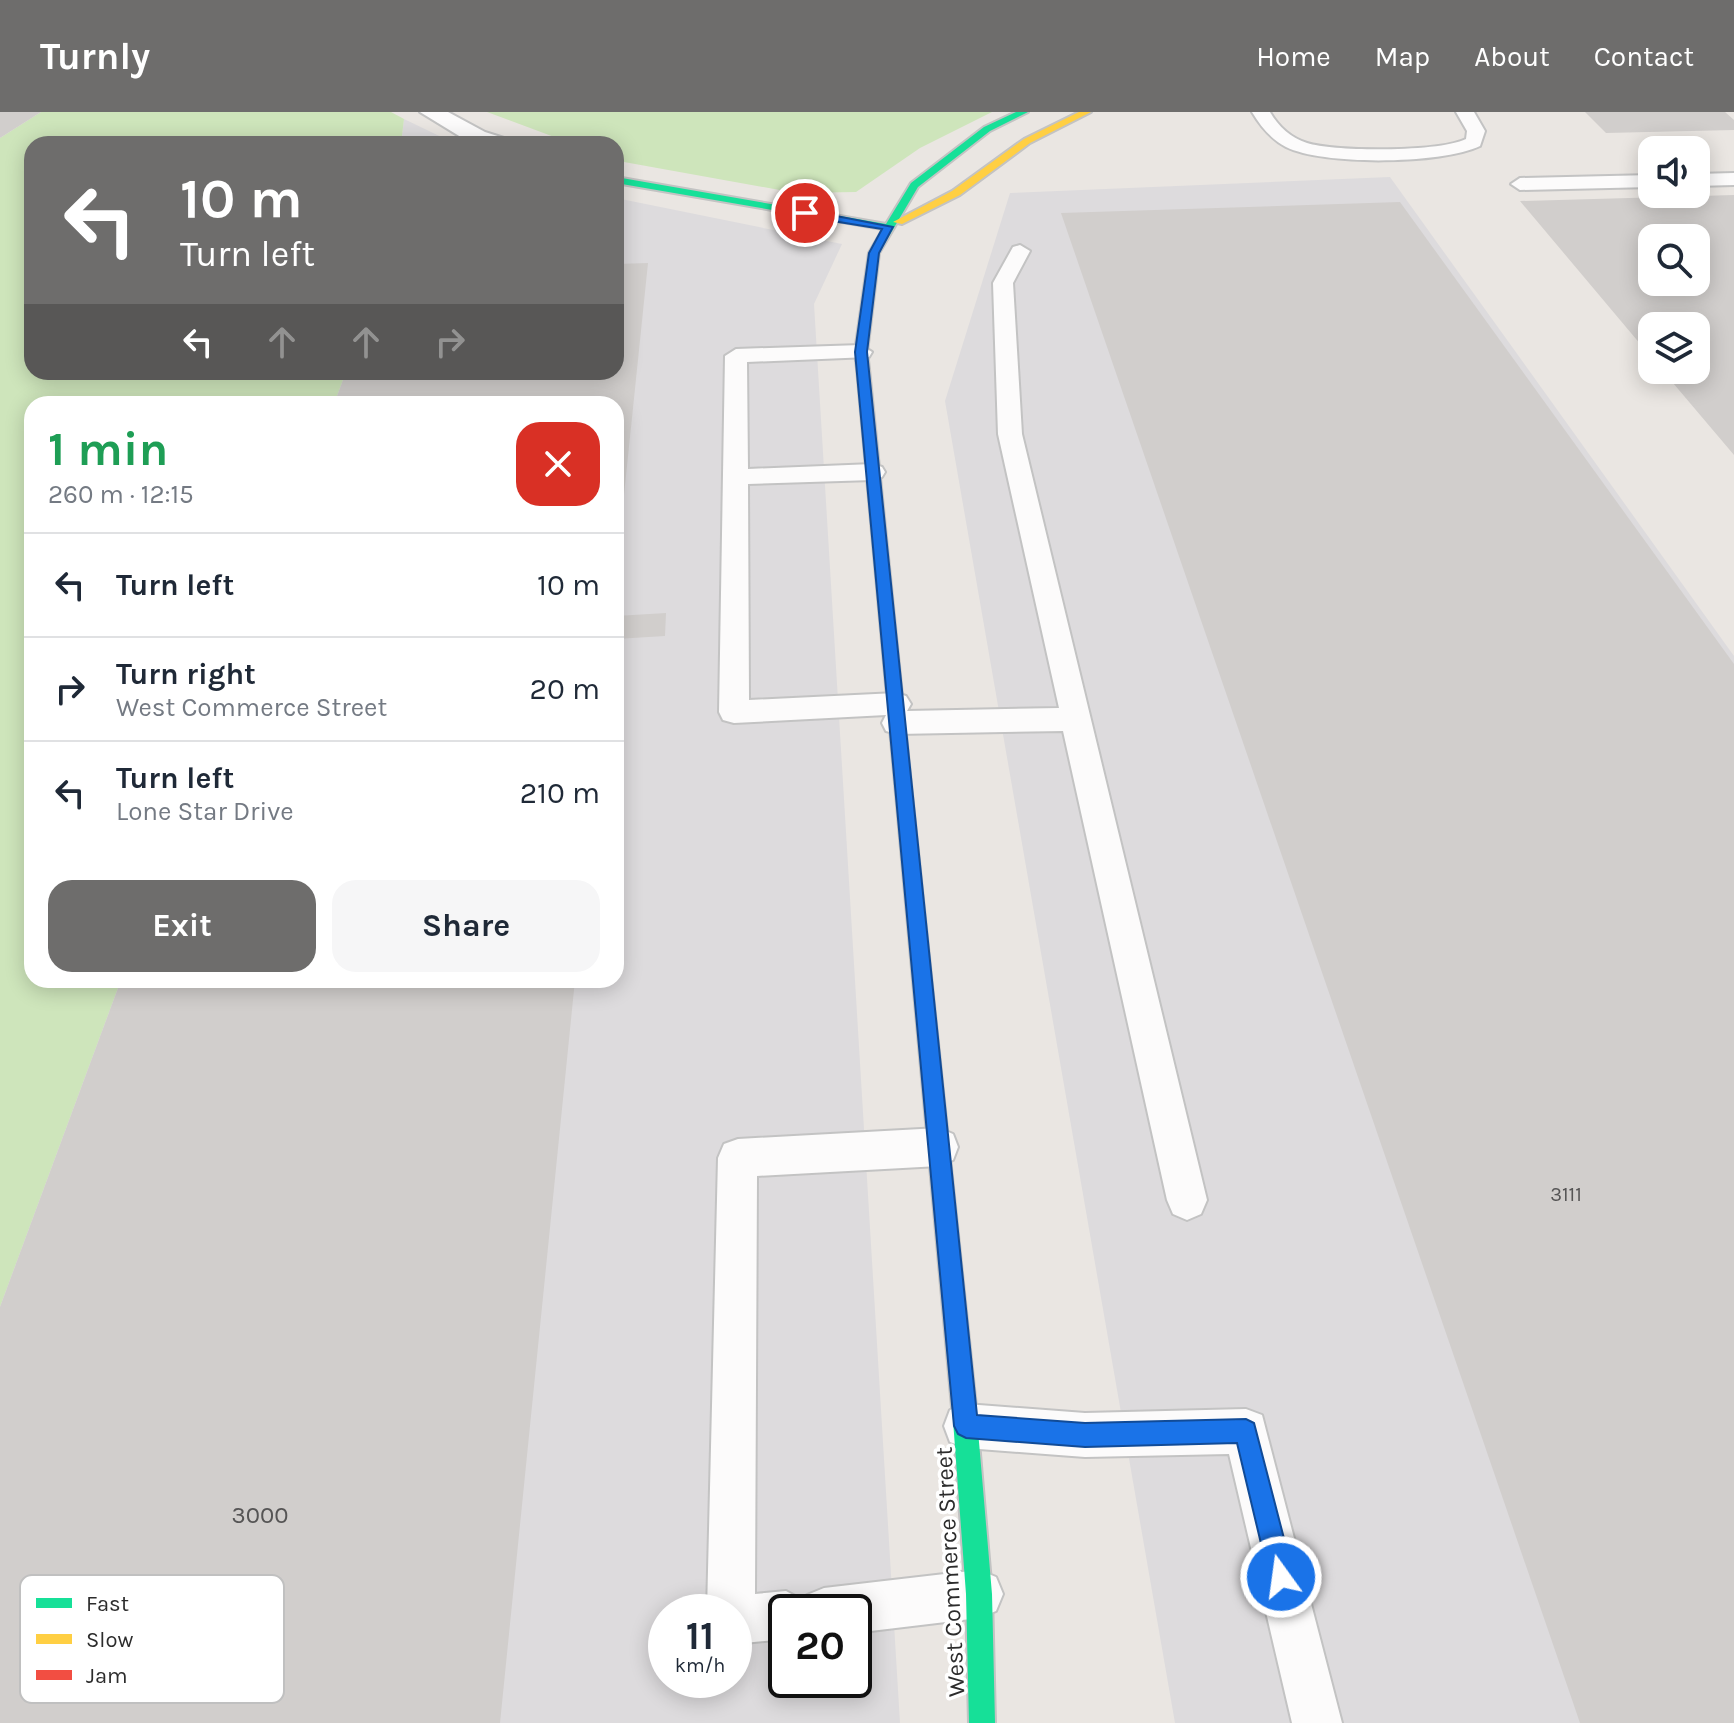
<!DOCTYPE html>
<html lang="en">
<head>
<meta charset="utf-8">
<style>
  :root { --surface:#fff; --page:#f6f6f7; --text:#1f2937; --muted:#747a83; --line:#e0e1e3; --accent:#6e6d6c }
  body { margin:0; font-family:Karla,sans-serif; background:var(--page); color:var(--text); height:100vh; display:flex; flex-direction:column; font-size:30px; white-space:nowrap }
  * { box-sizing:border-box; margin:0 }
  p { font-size:26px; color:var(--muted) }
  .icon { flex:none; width:44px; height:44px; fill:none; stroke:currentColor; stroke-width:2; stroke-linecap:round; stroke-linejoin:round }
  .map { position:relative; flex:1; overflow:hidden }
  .side { position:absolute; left:24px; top:284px; width:600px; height:592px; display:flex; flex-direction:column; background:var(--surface); border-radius:24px; box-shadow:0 4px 20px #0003 }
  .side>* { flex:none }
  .top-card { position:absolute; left:24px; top:24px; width:600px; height:244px; border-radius:24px; box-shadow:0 4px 20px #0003; background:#6e6d6c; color:#fff; overflow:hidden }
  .fabs { position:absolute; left:1638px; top:24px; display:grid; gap:16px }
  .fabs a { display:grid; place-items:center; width:72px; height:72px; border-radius:16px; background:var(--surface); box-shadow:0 4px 20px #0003; font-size:40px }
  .speed { position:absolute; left:648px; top:1482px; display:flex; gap:16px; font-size:40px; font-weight:700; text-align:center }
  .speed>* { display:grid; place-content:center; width:104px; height:104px; border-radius:50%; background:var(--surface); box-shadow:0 4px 20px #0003; line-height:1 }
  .speed small { font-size:20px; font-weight:400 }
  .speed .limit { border:4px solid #111; border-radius:12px; background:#fff; color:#111 }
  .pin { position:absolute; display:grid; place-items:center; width:68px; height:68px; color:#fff; margin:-34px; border:4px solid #fff; border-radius:50%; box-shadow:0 2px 8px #0007 }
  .me { position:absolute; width:88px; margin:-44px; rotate:346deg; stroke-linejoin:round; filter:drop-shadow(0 0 6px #0008) }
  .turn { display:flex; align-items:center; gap:28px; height:168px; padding:0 24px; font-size:36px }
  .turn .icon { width:104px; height:104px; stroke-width:2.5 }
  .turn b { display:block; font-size:56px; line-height:68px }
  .lanes { display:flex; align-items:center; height:76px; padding:0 24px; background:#0003; justify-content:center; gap:40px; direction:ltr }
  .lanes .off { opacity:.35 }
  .round { display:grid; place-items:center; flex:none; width:84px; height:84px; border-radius:24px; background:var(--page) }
  .head { display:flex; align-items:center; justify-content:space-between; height:136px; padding:0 24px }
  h1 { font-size:48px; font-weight:700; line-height:60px; color:#1e9e55 }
  .button { display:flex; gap:16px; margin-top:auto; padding:16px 24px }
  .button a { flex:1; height:92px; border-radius:24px; background:var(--accent); color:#fff; font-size:32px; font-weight:700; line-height:92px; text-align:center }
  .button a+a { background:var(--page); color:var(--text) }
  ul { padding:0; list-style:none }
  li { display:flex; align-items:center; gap:24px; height:104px; padding:0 24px; border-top:2px solid var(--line) }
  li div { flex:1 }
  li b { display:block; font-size:30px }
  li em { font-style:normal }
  header { display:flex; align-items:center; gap:48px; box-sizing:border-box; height:112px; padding:0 40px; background:var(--accent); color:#fff }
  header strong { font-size:38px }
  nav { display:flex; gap:44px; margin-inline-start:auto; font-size:28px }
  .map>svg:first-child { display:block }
</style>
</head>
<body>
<header>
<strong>Turnly</strong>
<nav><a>Home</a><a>Map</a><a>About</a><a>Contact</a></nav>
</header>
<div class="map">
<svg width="1734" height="1611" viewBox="0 0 1734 1611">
  <rect width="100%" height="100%" fill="#eae6e2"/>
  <g fill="#dddbdd" fill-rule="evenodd">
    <path d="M404,7L456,32H401Z"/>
    <path d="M1390,65L1734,544V1611H1175L945,289L1010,81Z"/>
    <path d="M616,86L842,132L814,192L900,1611H0V1195L121,868H616V292H334L346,260H616ZM666,1500H734V1568H666ZM786,1500H854V1568H786Z"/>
  </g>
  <g fill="#cee5bb">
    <path d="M41,0H391L404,7L401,32H32V260H346L334,292H32V868H121L0,1195V26Z"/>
    <path d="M487,0H992L920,36L856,80L796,81L624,50L616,47V32H573Z"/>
  </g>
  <g fill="#d1cecc" fill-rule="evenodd">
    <path d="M0,0H41L0,26Z"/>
    <path d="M1585,0H1725L1734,8V18L1606,21Z"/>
    <path d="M1734,83V343L1662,258H1696V214H1652V246L1520,89ZM1652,126H1696V170H1652Z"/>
    <path d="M1400,90L1734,552V1611H1580L1061,101Z"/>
    <path d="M648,151L618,441L616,292H334L346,260H616V152Z"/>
    <path d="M666,501L665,524L616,527V504Z"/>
    <path d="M121,868H575L500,1611H0V1195Z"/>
  </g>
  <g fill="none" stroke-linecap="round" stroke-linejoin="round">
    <g stroke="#c3c3c3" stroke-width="4">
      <g id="lane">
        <path d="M1252,0H1270C1278,14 1291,26 1307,31C1335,40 1440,40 1466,27L1467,19L1456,0H1474L1485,19L1480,34C1443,52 1324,54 1286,35C1271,27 1261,15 1252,0Z"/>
        <path d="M1734,61V73L1696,74V62Z"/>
        <path d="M1652,63V75L1520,78L1511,72L1520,66Z"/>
        <path d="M1020,133L1030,139L1013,171L1022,322L1207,1088L1201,1102L1187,1108L1173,1102L1167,1088L1063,619L897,622L886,619L882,611L886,603L734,611L723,608L719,600L725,244L736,237L861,233L872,240L869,245L747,250L748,357L873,352L882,355L885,360L882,365L873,368L748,372L749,588L896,581L906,584L911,592L907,599L1059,596L998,322L993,171L1013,135Z"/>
        <path d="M939,1016L953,1022L958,1035L953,1048L939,1054L757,1064L755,1482L786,1479L804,1489L807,1483L824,1476L979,1458L996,1465L1003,1482L996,1499L979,1506L854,1521V1500H786V1527L734,1532V1500H707L718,1046L724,1032L738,1027Z"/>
        <path d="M966,1292L1085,1301L1246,1297L1262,1303L1342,1611H1292L1229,1342L1085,1345L966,1336L950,1330L944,1314L950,1298Z"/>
      </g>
    </g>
    <g stroke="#c3c3c3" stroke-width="4">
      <path id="street" d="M420,0H448L485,20L507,27L511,32L469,30Z"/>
    </g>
    <g stroke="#c3c3c3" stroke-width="4">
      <g id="fast">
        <path d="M1016,0H1028L990,19L918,75L879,141L867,240L869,257L863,261L857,257L855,240L869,141L883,117L616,71V65L886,112L911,71L984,15Z"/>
        <path d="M964,1283L972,1287L976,1295L992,1482L995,1611H969L966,1482L952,1295L956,1287Z"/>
      </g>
    </g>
    <g stroke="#c3c3c3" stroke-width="4">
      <g id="slow">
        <path d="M1079,0H1091L1030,31L960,83L902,112L893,110L952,79L1024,27Z"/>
        <path d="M863,253L869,257L912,682L904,689L896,682L857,257Z"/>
      </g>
    </g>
    <g stroke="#c3c3c3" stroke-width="4">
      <path id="jam" d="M904,675L912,682L976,1295L972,1303L964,1307L956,1303L952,1295L896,682Z"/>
    </g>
    <use href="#lane" fill="#fcfbfb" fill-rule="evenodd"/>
    <use href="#street" fill="#fcfbfb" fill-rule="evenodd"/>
    <use href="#fast" fill="#16e098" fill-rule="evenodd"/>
    <use href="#slow" fill="#ffcf43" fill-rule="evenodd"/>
    <use href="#jam" fill="#f24e42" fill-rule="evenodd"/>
  </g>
  <path fill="#1a73e8" stroke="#114b97" stroke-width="2" d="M805,98L893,115L879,141L867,240L977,1303L1085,1311L1246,1307L1254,1311L1294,1465L1290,1474L1281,1478L1272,1474L1269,1465L1237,1331L1085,1335L966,1326L958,1322L954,1314L855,240L869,141L882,117L802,104L800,101Z"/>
  <g text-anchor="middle" stroke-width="7" stroke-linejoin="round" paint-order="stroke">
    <g font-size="20" fill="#565555">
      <text x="1566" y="1089">3111</text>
    </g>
    <g font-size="24" fill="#565555">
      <text x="260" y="1411">3000</text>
    </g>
    <g font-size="24" fill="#2c2c2c" stroke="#fff">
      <text transform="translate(950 1460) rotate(-93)" y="8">West Commerce Street</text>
    </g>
  </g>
  <rect x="20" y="1463" width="264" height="128" rx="12" fill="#fff" stroke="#c0c0c0" stroke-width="2"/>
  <rect x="36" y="1486" width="36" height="10" fill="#16e098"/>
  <rect x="36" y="1522" width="36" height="10" fill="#ffcf43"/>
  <rect x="36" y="1558" width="36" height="10" fill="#f24e42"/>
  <g font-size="22" fill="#2c2c2c">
    <text x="86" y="1499">Fast</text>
    <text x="86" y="1535">Slow</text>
    <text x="86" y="1571">Jam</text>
  </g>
</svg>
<div class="fabs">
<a><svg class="icon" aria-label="sound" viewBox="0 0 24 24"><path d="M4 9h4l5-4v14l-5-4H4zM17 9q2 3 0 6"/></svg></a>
<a><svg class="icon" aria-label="search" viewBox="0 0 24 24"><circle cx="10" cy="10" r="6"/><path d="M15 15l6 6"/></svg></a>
<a><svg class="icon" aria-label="layers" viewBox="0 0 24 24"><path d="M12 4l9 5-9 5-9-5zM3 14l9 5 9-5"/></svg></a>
</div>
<div class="speed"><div>11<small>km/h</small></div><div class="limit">20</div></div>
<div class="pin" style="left:805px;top:101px;background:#d93025"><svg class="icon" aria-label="arrive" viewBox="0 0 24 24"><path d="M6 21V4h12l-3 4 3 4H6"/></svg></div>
<svg class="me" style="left:1281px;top:1465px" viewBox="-20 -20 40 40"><circle r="17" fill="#1a73e8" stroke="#fff" stroke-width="3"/><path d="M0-11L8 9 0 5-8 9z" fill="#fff"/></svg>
<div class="top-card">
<div class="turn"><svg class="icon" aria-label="left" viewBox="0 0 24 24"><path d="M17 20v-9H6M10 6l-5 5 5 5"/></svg><div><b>10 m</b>Turn left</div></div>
<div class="lanes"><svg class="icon" aria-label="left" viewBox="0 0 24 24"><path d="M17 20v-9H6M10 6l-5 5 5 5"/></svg><svg class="icon off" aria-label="ahead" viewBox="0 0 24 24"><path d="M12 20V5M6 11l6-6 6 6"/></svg><svg class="icon off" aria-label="ahead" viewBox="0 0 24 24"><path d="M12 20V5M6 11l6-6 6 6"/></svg><svg class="icon off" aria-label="right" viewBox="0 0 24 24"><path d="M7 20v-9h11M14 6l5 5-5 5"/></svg></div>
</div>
<section class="side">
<div class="head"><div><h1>1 min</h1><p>260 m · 12:15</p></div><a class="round" style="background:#d93025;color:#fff"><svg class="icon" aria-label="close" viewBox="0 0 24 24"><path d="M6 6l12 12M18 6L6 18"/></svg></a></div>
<ul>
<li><svg class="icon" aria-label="left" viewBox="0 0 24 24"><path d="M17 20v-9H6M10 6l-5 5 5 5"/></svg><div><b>Turn left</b></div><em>10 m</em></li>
<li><svg class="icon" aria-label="right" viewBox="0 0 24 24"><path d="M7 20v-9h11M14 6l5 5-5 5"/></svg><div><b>Turn right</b><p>West Commerce Street</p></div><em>20 m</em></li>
<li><svg class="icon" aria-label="left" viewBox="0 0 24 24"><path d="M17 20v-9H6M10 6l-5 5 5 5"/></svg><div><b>Turn left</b><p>Lone Star Drive</p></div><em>210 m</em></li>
</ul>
<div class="button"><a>Exit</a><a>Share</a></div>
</section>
</div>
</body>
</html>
